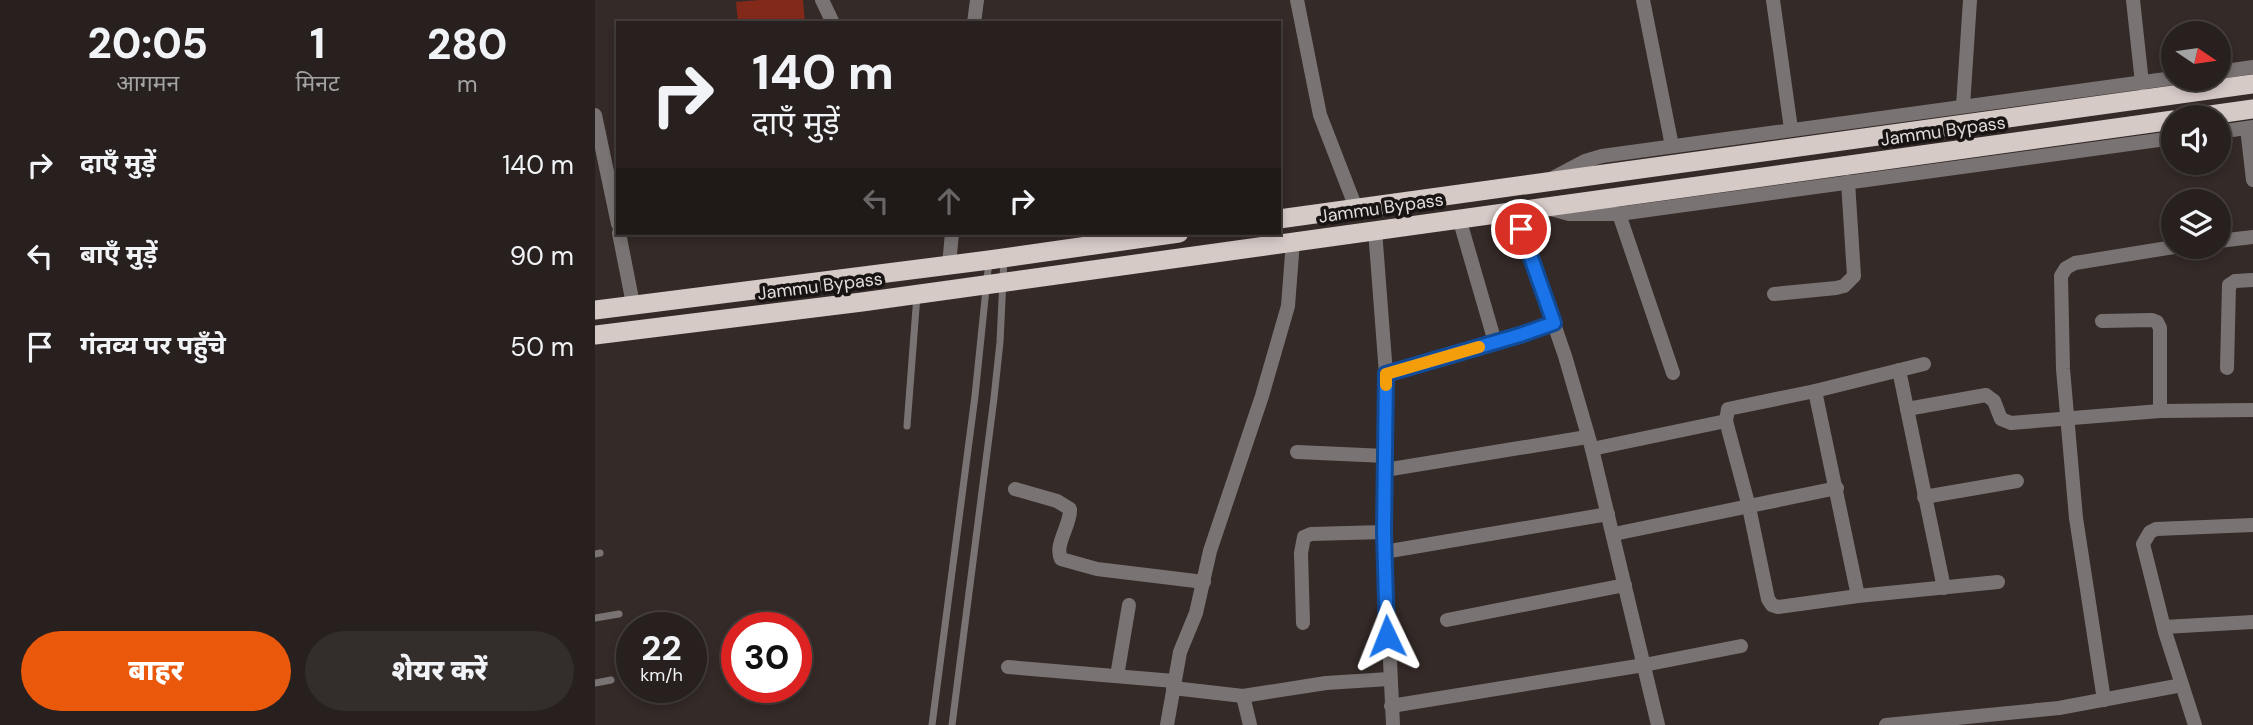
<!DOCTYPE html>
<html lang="hi">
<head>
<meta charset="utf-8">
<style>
  :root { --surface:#27201e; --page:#332d2b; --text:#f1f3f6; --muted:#a4a3a4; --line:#433e3c; --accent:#ea580c }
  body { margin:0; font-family:"DM Sans","Noto Sans Devanagari",sans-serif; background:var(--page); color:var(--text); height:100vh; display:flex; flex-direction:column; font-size:26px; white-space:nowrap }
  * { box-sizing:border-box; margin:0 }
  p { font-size:23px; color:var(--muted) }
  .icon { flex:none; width:38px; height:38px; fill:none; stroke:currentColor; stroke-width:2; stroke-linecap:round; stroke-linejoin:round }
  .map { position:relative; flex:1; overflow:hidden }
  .sheet { display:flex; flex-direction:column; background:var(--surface); width:595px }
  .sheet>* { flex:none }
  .hud { position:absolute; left:21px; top:21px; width:665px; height:214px; border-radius:0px; box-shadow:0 4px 10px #0003,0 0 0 2px var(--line); background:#27201e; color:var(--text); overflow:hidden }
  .needle { width:46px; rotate:103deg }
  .fabs { position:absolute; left:1566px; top:21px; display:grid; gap:14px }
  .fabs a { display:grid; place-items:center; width:70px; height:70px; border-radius:50%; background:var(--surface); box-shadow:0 4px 10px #0003,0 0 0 2px var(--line); font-size:35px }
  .speed { position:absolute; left:21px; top:612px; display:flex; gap:14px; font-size:35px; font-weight:700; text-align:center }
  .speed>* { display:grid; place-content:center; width:91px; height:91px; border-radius:50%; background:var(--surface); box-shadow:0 4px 10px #0003,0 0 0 2px var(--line); line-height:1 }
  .speed small { font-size:18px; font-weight:400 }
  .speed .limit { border:10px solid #d22; background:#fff; color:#111 }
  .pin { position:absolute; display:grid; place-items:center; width:60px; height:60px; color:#fff; margin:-30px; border:4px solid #fff; border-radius:50%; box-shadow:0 2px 7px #0007 }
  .me { position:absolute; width:77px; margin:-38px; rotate:358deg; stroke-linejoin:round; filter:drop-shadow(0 0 5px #0008) }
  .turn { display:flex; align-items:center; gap:24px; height:147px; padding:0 21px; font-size:32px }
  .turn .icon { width:91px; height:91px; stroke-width:2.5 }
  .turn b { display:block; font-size:49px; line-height:60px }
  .lanes { display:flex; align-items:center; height:66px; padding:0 21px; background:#0003; justify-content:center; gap:35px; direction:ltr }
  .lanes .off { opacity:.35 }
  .eta { display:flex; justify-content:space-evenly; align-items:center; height:119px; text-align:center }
  .eta b { font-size:42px; font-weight:800; line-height:49px }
  .cta { display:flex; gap:14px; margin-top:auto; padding:14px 21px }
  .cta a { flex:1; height:80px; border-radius:42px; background:var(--accent); color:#fff; font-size:28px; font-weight:800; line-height:80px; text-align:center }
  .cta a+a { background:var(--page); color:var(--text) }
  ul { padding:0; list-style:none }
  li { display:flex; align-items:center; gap:21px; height:91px; padding:0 21px }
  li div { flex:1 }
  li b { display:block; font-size:26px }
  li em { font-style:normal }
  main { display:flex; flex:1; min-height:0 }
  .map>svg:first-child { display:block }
</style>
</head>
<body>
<main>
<section class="sheet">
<div class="eta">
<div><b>20:05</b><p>आगमन</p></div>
<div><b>1</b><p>मिनट</p></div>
<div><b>280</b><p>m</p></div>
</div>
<ul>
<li><svg class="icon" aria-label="right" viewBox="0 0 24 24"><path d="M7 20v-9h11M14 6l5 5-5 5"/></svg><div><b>दाएँ मुड़ें</b></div><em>140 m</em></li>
<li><svg class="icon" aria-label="left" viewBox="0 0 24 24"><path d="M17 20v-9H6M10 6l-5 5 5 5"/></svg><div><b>बाएँ मुड़ें</b></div><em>90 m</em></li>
<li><svg class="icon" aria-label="arrive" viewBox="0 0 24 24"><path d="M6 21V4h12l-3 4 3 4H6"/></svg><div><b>गंतव्य पर पहुँचे</b></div><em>50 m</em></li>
</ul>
<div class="cta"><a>बाहर</a><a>शेयर करें</a></div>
</section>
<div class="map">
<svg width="1658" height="725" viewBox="0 0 1658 725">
  <rect width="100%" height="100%" fill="#342a28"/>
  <path fill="#82291a" d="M164,0H208L210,23H143L141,2Z"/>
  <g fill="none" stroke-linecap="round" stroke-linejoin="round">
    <g stroke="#797473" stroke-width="7">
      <path d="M312,426L322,295"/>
      <path d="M0,554L5,553"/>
      <path d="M0,618L24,614"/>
      <path d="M0,683L16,680"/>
      <path d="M337,725L380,396L394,260"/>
      <path d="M357,725L399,398L405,342L409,258"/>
    </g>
    <g stroke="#797473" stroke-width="14">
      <path d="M227,0L238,23"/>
      <path d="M702,0L725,115L761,208"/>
      <path d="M1048,0L1077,146"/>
      <path d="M1178,0L1196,129"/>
      <path d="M1538,0L1547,83"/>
      <path d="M379,23L382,0"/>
      <path d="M1368,106L1375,0"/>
      <path d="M0,115L23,224"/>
      <path d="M1652,128L1658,180"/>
      <path d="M920,211L970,356L997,449L1063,725"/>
      <path d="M1024,214L1078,373"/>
      <path d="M864,218L900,342"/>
      <path d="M780,230L791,374L789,532L798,725"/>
      <path d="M24,233L38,304"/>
      <path d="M1624,241L1658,237"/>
      <path d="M354,265L357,233"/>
      <path d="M1179,294L1241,288L1249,286L1259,276L1253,182"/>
      <path d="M1507,321L1557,320L1562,322L1565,328V411"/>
      <path d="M1329,364L1220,391L1133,409L1131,421L1154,507L1173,599L1177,605L1183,607L1263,596L1403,582"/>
      <path d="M1632,368L1634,285L1640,281L1658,280"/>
      <path d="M1304,370L1349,588"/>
      <path d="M791,374L959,323"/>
      <path d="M1220,391L1263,596"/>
      <path d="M1312,409L1391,395L1399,401L1406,419L1416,423L1565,411L1658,410"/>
      <path d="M997,449L1131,421"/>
      <path d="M702,452L791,456"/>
      <path d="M790,470L992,437"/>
      <path d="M420,489L462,501L475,509C476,525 459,544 466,559L502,569L609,582"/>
      <path d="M1329,497L1422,481"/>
      <path d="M1019,534L1242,488"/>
      <path d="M789,552L1013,514"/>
      <path d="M852,620L1030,585"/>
      <path d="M708,623L706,553L709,537L716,534L789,532"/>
      <path d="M1569,627L1658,622"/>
      <path d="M413,667L579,681"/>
      <path d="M522,676L534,605"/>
      <path d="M578,688L648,696L731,683L794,679"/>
      <path d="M648,696L655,725"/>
      <path d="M1509,700L1481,518L1468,369L1466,276L1471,268L1480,263L1579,247"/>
      <path d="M796,706L1049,665L1146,646"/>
      <path d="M572,725L585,652L601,613L615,551L667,396L693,306L698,241"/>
      <path d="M1291,725L1464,708L1587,685"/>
      <path d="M1600,725L1570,632L1548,544L1555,532L1561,529L1658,525"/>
    </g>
    <g stroke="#797473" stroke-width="14">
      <path d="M1624,72L1658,67"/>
      <path d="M1624,132L1658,127"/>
      <path d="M958,178L990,161L1007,156L1578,78"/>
      <path d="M956,209L974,214H1024L1578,138"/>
    </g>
    <g stroke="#d6cac7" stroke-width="19">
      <path d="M1601,117L1658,109"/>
      <path d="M684,219L1658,84"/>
      <path d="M0,310L394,260L584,233"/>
      <path d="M0,335L267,302L1578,120"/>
    </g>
  </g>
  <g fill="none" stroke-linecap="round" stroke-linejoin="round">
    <g stroke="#114b97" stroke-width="18">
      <path id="route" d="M792,636L789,533L791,374L925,335L959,323L926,229"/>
    </g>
    <use href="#route" stroke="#1a73e8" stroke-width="12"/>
    <path stroke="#f59e0b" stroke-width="12" d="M791,385V374L884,347"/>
  </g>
  <g text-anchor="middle" stroke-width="7" stroke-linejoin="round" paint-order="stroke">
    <g font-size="18" fill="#e1dbd9" stroke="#181413">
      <text transform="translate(1348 131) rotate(-8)" y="6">Jammu Bypass</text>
      <text transform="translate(786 208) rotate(-8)" y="6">Jammu Bypass</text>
      <text transform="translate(225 286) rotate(-7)" y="6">Jammu Bypass</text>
    </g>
  </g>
</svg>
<div class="fabs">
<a><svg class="needle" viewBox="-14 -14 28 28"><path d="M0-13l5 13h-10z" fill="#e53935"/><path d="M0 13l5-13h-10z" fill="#a4a3a4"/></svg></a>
<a><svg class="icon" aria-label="sound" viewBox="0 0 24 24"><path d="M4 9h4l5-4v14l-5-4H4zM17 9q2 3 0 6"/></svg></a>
<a><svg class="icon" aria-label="layers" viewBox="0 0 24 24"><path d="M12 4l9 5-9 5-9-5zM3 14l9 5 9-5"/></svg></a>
</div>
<div class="speed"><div>22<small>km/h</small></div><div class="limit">30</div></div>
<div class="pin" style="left:926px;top:229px;background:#d93025"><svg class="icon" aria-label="arrive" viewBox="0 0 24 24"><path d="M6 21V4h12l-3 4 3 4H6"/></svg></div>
<svg class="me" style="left:792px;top:636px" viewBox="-20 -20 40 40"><path d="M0-17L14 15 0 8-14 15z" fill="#1a73e8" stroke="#fff" stroke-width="4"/></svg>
<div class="hud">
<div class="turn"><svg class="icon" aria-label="right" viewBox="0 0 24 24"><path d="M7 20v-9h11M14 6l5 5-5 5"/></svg><div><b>140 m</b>दाएँ मुड़ें</div></div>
<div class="lanes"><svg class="icon off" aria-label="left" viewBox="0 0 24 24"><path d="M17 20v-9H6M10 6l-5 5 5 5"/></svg><svg class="icon off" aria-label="ahead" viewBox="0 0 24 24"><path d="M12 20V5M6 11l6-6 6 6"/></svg><svg class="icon" aria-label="right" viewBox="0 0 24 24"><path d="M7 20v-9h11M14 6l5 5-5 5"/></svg></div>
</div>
</div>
</main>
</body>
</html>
